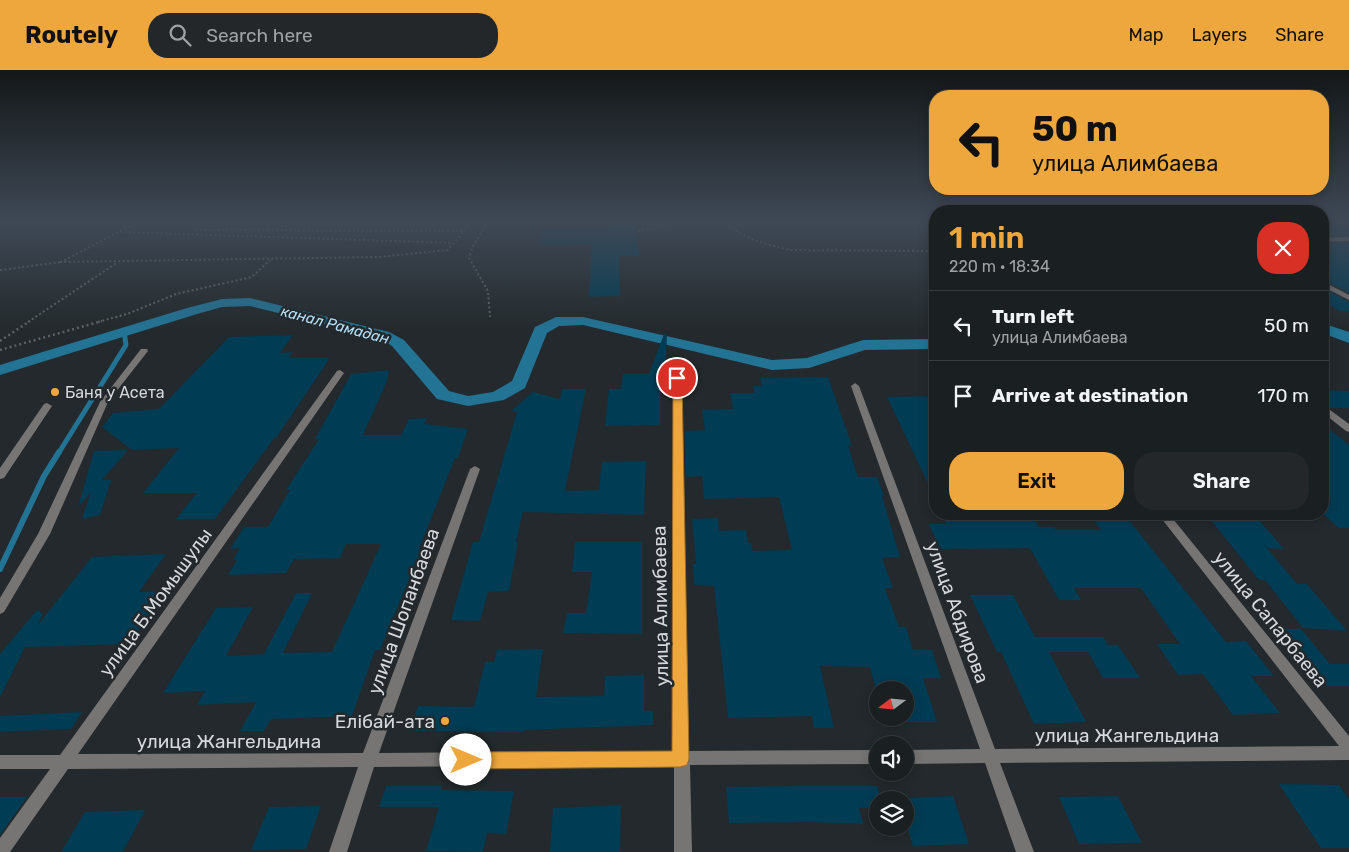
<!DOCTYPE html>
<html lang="en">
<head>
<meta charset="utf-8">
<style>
  :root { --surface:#1a1f21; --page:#23272a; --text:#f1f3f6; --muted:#9fa2a5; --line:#383d3f; --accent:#eea73c }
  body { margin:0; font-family:Rubik,sans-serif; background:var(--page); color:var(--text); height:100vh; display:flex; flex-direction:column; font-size:19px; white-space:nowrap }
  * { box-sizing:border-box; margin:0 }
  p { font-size:16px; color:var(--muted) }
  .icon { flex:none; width:28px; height:28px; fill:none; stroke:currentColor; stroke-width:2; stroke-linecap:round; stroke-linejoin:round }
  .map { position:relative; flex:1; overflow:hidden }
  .side { position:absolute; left:929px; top:135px; width:400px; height:315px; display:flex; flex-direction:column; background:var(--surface); border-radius:20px; box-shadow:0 2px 12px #0003,0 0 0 1px var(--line) }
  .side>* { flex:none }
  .banner { position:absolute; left:929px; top:20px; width:400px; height:105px; border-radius:20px; box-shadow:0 2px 12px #0003,0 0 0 1px var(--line); background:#eea73c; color:#111; overflow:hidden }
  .needle { width:32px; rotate:254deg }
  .controls { position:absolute; left:869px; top:611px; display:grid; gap:10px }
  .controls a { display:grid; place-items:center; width:45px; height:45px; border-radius:50%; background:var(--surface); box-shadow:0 2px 12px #0003,0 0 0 1px var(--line); font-size:25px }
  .pin { position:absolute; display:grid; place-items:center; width:42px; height:42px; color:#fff; margin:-21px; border:2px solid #fff; border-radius:50%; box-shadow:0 1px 5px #0007 }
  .me { position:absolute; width:55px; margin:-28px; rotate:90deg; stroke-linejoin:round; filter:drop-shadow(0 0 4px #0008) }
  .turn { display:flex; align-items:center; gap:18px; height:105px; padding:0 20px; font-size:22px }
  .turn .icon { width:65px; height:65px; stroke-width:2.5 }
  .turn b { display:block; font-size:35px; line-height:42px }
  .round { display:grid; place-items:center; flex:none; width:52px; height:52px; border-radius:20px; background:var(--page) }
  .head { display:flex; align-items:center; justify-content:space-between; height:85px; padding:0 20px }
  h1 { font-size:30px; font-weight:600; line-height:38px; color:var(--accent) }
  .action { display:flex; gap:10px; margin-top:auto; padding:10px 20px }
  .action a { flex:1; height:58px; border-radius:20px; background:var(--accent); color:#111; font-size:20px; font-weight:600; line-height:58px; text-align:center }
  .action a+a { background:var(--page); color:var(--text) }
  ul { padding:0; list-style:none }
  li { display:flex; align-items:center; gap:15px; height:70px; padding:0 20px; border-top:1px solid var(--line) }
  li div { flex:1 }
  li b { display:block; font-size:19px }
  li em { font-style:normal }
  header { display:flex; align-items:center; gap:30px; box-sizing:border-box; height:70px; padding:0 25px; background:var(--accent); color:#111 }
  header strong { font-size:24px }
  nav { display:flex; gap:28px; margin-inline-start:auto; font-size:18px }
  .search { width:350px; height:45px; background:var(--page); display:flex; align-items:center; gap:12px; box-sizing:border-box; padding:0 18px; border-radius:20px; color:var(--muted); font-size:19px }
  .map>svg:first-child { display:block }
</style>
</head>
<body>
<header>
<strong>Routely</strong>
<div class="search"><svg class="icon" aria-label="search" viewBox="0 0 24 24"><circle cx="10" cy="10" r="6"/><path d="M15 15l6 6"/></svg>Search here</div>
<nav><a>Map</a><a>Layers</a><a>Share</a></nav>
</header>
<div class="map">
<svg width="1349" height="782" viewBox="0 0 1349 782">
  <rect width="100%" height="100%" fill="#23292c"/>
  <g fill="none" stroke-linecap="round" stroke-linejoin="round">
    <path stroke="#237395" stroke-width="5" d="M58,384L126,275L124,261"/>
    <path stroke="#237395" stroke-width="6" d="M0,499L44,406L59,382"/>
    <g fill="#237395" fill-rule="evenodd">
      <path d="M250,228L389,262L404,270L449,321L468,326L493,322L512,311L535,257L556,247H583L772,290L807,288L863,270L935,269V279L865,280L809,298L772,300L583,255L559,256L547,263L525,318L504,330L468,336L437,329L392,276L379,268L250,236L222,237L197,244L0,305V295L187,238L222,229Z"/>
      <path d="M1322,253L1349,262V273L1322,263Z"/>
    </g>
  </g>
  <g fill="#003c54">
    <path d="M615,152H634L640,186H619L620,226L589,227L592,174L540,175L542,160L615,158Z"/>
    <path d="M1334,153L1349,160V165L1322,166V154Z"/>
    <path d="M1349,173V223L1322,209V174Z"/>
    <path d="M1322,218L1349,232V241H1340L1322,231Z"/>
    <path d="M664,264L667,265L665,312H660V355L605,356L609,319H621L623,304H649Z"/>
    <path d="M293,265L280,283L293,282L288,288H330L276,368L275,367L215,449H176L197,423H143L179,378L132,380L102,357L113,343L159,339L229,267Z"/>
    <path d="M389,300L387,311L363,365H401L409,349L427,348L424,354L468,359L458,388H455L421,474L419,479H428L423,494L415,495L380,580H375L352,646L271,649L264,661H240L256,632L197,635L205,621L163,623L216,538L253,537L226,586L264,584L296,523H312L283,583L332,582L381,474H346L340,488L294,489L286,503L228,505L237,490H233L240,478L230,479L244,457H268L290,420H286L319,369H315L351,304Z"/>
    <path d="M828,307L852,376H848L858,407H877L884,426H882L900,487L882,488L893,518H885L899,557H906L913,580H932L941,608H923L937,652H884L882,648H905V620H878V627L870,597L820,596L834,658H814L812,646L728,648L714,516L694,515L693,494H696L692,449L718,448L719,461L746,460L748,473H751L753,481L792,480L779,427L704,429L702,406L686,407L685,361L705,360L702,340L733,339L730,323H754L753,316H762L760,308Z"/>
    <path d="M562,319H586L565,421L599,420L602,392L646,391L644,445L523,442L516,472H518L509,521L488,522L480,551L451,550L473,472H479L517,342L511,341L533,322L560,329Z"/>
    <path d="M1322,320L1349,321V338H1330L1322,332Z"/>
    <path d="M935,326V428L887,327Z"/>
    <path d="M1322,353L1349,375V458H1339L1322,443Z"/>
    <path d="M128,380L102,410H111L100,445L82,449L91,422L78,437L94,381Z"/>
    <path d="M941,444H1031L1039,457H1054L1056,460H1101L1089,444H1124L1226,572L1246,571L1274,606H1251L1280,643L1233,645L1203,604L1178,605L1157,574H1180L1141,518H1074L1081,530H1059L1030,478L940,479L929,454H946Z"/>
    <path d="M1206,444H1254L1284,479L1267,478L1297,514H1307L1347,561L1303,558L1265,510H1259Z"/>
    <path d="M575,472H642V564L563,563L567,543H586L592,502H572Z"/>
    <path d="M166,484L139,522L159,521L148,537H156L128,574L25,577L0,627V584L37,540L43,544L37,556L92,487Z"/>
    <path d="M970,525H1013L1035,567H1103L1108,575H1118L1140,608H1103L1088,582H1049L1086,652L1034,654L1001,582H997Z"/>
    <path d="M1277,559H1301L1330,594H1349V616H1327Z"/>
    <path d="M543,579L536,627L604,626L605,606L644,605V641H653V655L524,660L523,662L410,661L418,636L474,637L485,592H494L497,580Z"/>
    <path d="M82,642L71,659L0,662V646Z"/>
    <path d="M1279,714L1339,715L1349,729V778H1321Z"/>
    <path d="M386,716H442L441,720L514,721L506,764L487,763L483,782L426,781L439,737H379Z"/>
    <path d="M803,716H877L881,730H878V738H859L863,754L810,752L729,753L726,717Z"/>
    <path d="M953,726L969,774L913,776L905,750V728Z"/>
    <path d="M1118,726L1142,773L1079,774L1059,727Z"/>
    <path d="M0,727H27L0,765Z"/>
    <path d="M621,735L620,782H550L553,738Z"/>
    <path d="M321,736L306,779L251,780L269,737Z"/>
    <path d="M145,740L123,782H61L85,742Z"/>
  </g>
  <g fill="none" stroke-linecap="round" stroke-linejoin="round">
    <g stroke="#5d6265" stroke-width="2" stroke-dasharray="2 2.5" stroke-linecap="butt">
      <path d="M138,152L61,192L377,187L448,180L471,152"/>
      <path d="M488,152L473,176L469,188L488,221L490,247"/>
      <path d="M720,152L753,170L789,180L935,181"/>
      <path d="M195,160L464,161"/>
      <path d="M638,161L687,152"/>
      <path d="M120,162L453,173"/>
      <path d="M0,200L61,192"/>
      <path d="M28,252L118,192"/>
      <path d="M98,252L127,244L176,224L252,207L270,190"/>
    </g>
    <g stroke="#5d6265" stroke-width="2.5" stroke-dasharray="2 3" stroke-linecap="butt">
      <path d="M0,271L30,251"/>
      <path d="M0,280L102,251"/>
    </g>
    <g fill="#777573" fill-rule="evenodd">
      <path d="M1349,167V171L1322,172V168Z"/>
      <path d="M1322,211L1349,225V230L1322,216Z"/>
    </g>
    <g fill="#777573" fill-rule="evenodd">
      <path d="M141,279H147L148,281L108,332L50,464L4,542L0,544V528L38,464L100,332Z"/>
      <path d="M674,287H677L681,289L689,681L878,680V694L690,695L692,782H674V695L374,697L347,782H329L358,697L68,699L10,782H0V768L50,699H0V685H60L337,301L340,300L344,303L78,684L363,683L470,399L475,396L480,399L379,683L674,681Z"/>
      <path d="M855,313L859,316L995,679L1339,676L1158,444H1169L1349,666V690L1000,693L1034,782H1016L985,693L905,694V680L980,679L851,316Z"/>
      <path d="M47,333L52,336L4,408L0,409V398L44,334Z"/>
      <path d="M1322,334L1349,354V362L1346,361L1322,342Z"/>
    </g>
  </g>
  <linearGradient id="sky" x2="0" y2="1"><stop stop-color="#131718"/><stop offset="0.58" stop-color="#3f4956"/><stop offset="1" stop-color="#3f4956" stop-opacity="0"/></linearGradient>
  <rect width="1349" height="261" fill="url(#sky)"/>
  <path fill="#eea73c" stroke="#9b6d27" d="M673,306L682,308L689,689L687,695L680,697L466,699L460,696L457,690L460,685L466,682L672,681Z"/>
  <g fill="#eea73c" stroke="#23292c" stroke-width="2">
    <circle cx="55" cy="322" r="5"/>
    <circle cx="445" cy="651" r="5"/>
  </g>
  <g text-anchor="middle" stroke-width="5" stroke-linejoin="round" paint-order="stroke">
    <g font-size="15" font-style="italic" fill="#b2dff7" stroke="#23292c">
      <text transform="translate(335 255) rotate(15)" y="5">канал Рамадан</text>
    </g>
    <g font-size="16" fill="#d6d9db" stroke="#23292c" text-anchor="start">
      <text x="65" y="328">Баня у Асета</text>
    </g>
    <g font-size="19" fill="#d6d9db" stroke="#23292c">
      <text transform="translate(155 532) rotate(-54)" y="7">улица Б.Момышулы</text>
      <text transform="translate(660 536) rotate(-91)" y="7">улица Алимбаева</text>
      <text transform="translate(403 541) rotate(-70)" y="7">улица Шопанбаева</text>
      <text transform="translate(958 542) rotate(70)" y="7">улица Абдирова</text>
      <text transform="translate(1271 549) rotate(51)" y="7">улица Сапарбаева</text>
      <text x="1127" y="672">улица Жангельдина</text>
      <text x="229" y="678">улица Жангельдина</text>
    </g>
    <g font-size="19" fill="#d6d9db" stroke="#23292c" text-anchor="end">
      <text x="435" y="658">Елібай-ата</text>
    </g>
  </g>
</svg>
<div class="controls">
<a><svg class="needle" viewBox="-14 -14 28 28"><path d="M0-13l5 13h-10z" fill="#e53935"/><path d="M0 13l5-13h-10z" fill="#9fa2a5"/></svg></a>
<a><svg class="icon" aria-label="sound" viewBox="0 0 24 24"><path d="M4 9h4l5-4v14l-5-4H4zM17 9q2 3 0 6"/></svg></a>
<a><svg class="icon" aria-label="layers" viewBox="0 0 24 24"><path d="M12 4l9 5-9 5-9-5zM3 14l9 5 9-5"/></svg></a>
</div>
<div class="pin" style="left:677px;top:308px;background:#d93025"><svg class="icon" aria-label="arrive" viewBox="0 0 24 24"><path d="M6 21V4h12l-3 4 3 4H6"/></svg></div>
<svg class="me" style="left:466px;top:690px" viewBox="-20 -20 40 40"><circle r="19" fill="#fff"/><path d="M0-13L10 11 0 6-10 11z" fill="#eea73c"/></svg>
<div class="banner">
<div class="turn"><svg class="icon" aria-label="left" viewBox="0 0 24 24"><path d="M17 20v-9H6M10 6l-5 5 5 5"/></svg><div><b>50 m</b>улица Алимбаева</div></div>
</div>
<section class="side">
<div class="head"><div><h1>1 min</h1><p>220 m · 18:34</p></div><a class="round" style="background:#d93025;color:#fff"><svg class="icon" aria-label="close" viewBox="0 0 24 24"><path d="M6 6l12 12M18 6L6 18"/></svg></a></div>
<ul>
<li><svg class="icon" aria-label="left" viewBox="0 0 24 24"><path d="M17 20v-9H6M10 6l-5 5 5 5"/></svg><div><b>Turn left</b><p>улица Алимбаева</p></div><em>50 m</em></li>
<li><svg class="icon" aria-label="arrive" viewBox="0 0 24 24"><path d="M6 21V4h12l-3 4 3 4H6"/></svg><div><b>Arrive at destination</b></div><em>170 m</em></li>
</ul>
<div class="action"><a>Exit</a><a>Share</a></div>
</section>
</div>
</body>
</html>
